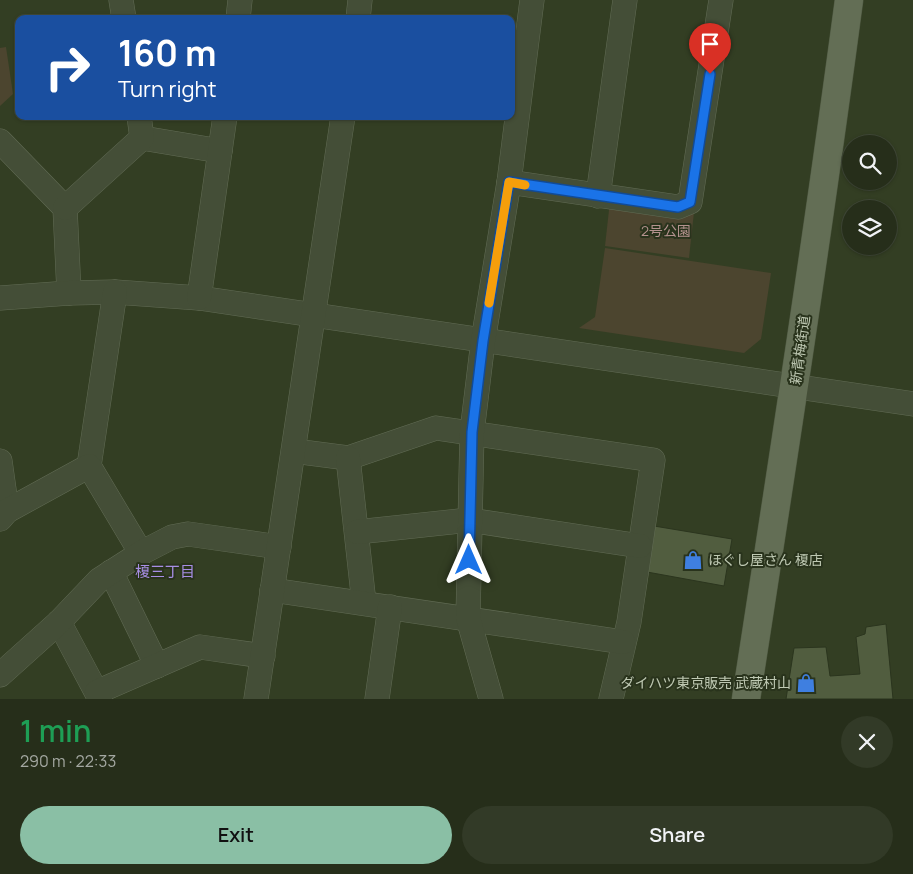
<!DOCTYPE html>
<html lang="en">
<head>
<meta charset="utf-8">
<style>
  :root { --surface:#262e1a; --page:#323a27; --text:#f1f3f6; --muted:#a4a8a2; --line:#424a39; --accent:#8abfa5 }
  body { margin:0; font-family:Manrope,"Noto Sans JP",sans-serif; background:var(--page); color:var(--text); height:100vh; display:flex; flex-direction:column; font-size:19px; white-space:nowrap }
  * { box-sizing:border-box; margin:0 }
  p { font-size:16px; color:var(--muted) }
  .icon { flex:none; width:28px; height:28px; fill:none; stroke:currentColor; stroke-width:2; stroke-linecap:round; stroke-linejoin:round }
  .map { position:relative; height:699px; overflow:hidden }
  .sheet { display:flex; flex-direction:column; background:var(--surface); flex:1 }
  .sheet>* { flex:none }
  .banner { position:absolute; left:15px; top:15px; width:500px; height:105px; border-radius:10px; box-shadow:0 1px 4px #0004,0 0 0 1px var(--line); background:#1a4fa0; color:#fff; overflow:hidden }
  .controls { position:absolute; left:842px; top:135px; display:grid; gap:10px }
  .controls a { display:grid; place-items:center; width:55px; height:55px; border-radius:50%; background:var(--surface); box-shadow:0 1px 4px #0004,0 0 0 1px var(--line); font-size:25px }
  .pin { position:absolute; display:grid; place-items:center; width:42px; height:42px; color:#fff; margin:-51px -21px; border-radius:50% 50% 50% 0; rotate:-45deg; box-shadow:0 0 5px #0007 }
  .pin .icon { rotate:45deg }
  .me { position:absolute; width:55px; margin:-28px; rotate:0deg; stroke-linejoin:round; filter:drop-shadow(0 0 4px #0008) }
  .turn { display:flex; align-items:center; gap:18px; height:105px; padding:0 20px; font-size:22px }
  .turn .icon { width:65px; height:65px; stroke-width:2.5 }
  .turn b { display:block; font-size:35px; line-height:42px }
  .round { display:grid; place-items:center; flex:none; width:52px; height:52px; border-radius:26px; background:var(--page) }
  .headline { display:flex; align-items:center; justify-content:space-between; height:85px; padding:0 20px }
  h1 { font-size:30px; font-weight:600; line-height:38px; color:#1e9e55 }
  .cta { display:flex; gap:10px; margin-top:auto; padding:10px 20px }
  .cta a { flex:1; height:58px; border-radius:30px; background:var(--accent); color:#111; font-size:20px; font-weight:600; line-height:58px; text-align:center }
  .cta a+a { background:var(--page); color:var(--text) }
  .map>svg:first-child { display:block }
</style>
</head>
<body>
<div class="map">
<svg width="913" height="699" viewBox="0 0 913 699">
  <rect width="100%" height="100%" fill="#333e23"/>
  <g fill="#4c452f">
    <path d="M6,47L13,94L0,106V48Z"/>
    <path d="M610,201L694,212L689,258L605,246Z"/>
    <path d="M605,248L771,273L761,339L744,353L579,328L595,317Z"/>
  </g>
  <g fill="#515d3f" stroke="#2b351e">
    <path d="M654,526L732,539L724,586L647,572Z"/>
    <path d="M886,624L893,699H786L794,648L826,647L830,676L860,674L856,637L865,634L866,627Z"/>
  </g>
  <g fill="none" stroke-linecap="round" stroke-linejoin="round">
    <g stroke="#626c55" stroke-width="25">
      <g id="minor">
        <path d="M121,0L124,19"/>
        <path d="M238,19L240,0"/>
        <path d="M358,19L360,0"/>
        <path d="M142,138L220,151"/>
        <path d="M0,141L65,208L69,293"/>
        <path d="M509,182L678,207L690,202L721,0"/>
        <path d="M598,196L625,0"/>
        <path d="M65,208L142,138L139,116"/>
        <path d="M0,298L69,293L115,292L199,298L913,404"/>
        <path d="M199,298L225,116"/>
        <path d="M294,451L348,458L436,428L653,460L629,622L611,699"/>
        <path d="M348,458L364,603"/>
        <path d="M0,461L7,511"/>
        <path d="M89,466L115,292"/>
        <path d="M0,519L7,511L89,466L141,553"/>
        <path d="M357,532L469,520L640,546"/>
        <path d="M111,572L157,666"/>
        <path d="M272,590L623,642"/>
        <path d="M59,622L100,699"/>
        <path d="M0,675L59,622L99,580L141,553L172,537L188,534L279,547"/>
        <path d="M97,692L200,647L263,656"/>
        <path d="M256,699L343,116"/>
        <path d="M377,699L390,607"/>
        <path d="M491,699L468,618L472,432L483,341L509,182L532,0"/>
      </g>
    </g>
    <g stroke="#505a43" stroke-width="29">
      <path id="major" d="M746,699C782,466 818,234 849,0"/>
    </g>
    <use href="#minor" stroke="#444e37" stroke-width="24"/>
    <use href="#major" stroke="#636e55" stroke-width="28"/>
  </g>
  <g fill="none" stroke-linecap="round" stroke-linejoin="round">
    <g stroke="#114b97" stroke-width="12">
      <path id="route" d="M469,560L472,432L483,341L509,182L678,207L690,202L710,74"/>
    </g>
    <use href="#route" stroke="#1a73e8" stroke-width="9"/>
    <path stroke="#f59e0b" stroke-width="9" d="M489,303L509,182L525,185"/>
  </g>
  <defs>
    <g id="shop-bare" transform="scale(1.5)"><path d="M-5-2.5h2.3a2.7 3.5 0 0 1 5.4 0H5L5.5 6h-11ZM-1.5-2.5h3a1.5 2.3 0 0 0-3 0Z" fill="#3f7fe0" stroke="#29331c" stroke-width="2.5" paint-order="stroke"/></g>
  </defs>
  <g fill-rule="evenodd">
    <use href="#shop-bare" x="693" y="560"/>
    <use href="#shop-bare" x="806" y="683"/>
  </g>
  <g text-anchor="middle" stroke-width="4" stroke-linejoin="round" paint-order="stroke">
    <g font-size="14" fill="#b4928e" stroke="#29331c">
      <text x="666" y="236">2号公園</text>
    </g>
    <g font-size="14" fill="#bfc9b3" stroke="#29331c">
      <text transform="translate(800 350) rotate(-82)" y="5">新青梅街道</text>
    </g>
    <g font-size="14" fill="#bfc9b3" stroke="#29331c" text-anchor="start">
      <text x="708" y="565">ほぐし屋さん 榎店</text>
      <text x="791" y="688" text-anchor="end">ダイハツ東京販売 武蔵村山</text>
    </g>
    <g font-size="15" fill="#a78ee4" stroke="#29331c">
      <text x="165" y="577">榎三丁目</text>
    </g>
  </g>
</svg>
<div class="controls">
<a><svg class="icon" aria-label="search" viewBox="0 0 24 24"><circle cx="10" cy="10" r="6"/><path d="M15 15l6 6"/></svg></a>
<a><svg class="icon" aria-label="layers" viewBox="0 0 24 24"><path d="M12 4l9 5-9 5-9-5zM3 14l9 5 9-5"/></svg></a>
</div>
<div class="pin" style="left:710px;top:74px;background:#d93025"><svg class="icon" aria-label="arrive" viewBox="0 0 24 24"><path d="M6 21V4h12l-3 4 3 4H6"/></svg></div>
<svg class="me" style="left:469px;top:560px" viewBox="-20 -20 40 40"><path d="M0-17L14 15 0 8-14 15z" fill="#1a73e8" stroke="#fff" stroke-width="4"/></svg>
<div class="banner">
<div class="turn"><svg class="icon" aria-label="right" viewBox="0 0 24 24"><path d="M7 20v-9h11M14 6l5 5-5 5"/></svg><div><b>160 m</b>Turn right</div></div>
</div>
</div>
<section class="sheet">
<div class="headline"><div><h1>1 min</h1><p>290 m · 22:33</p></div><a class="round"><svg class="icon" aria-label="close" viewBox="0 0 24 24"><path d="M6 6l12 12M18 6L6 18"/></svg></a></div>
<div class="cta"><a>Exit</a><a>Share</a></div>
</section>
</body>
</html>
